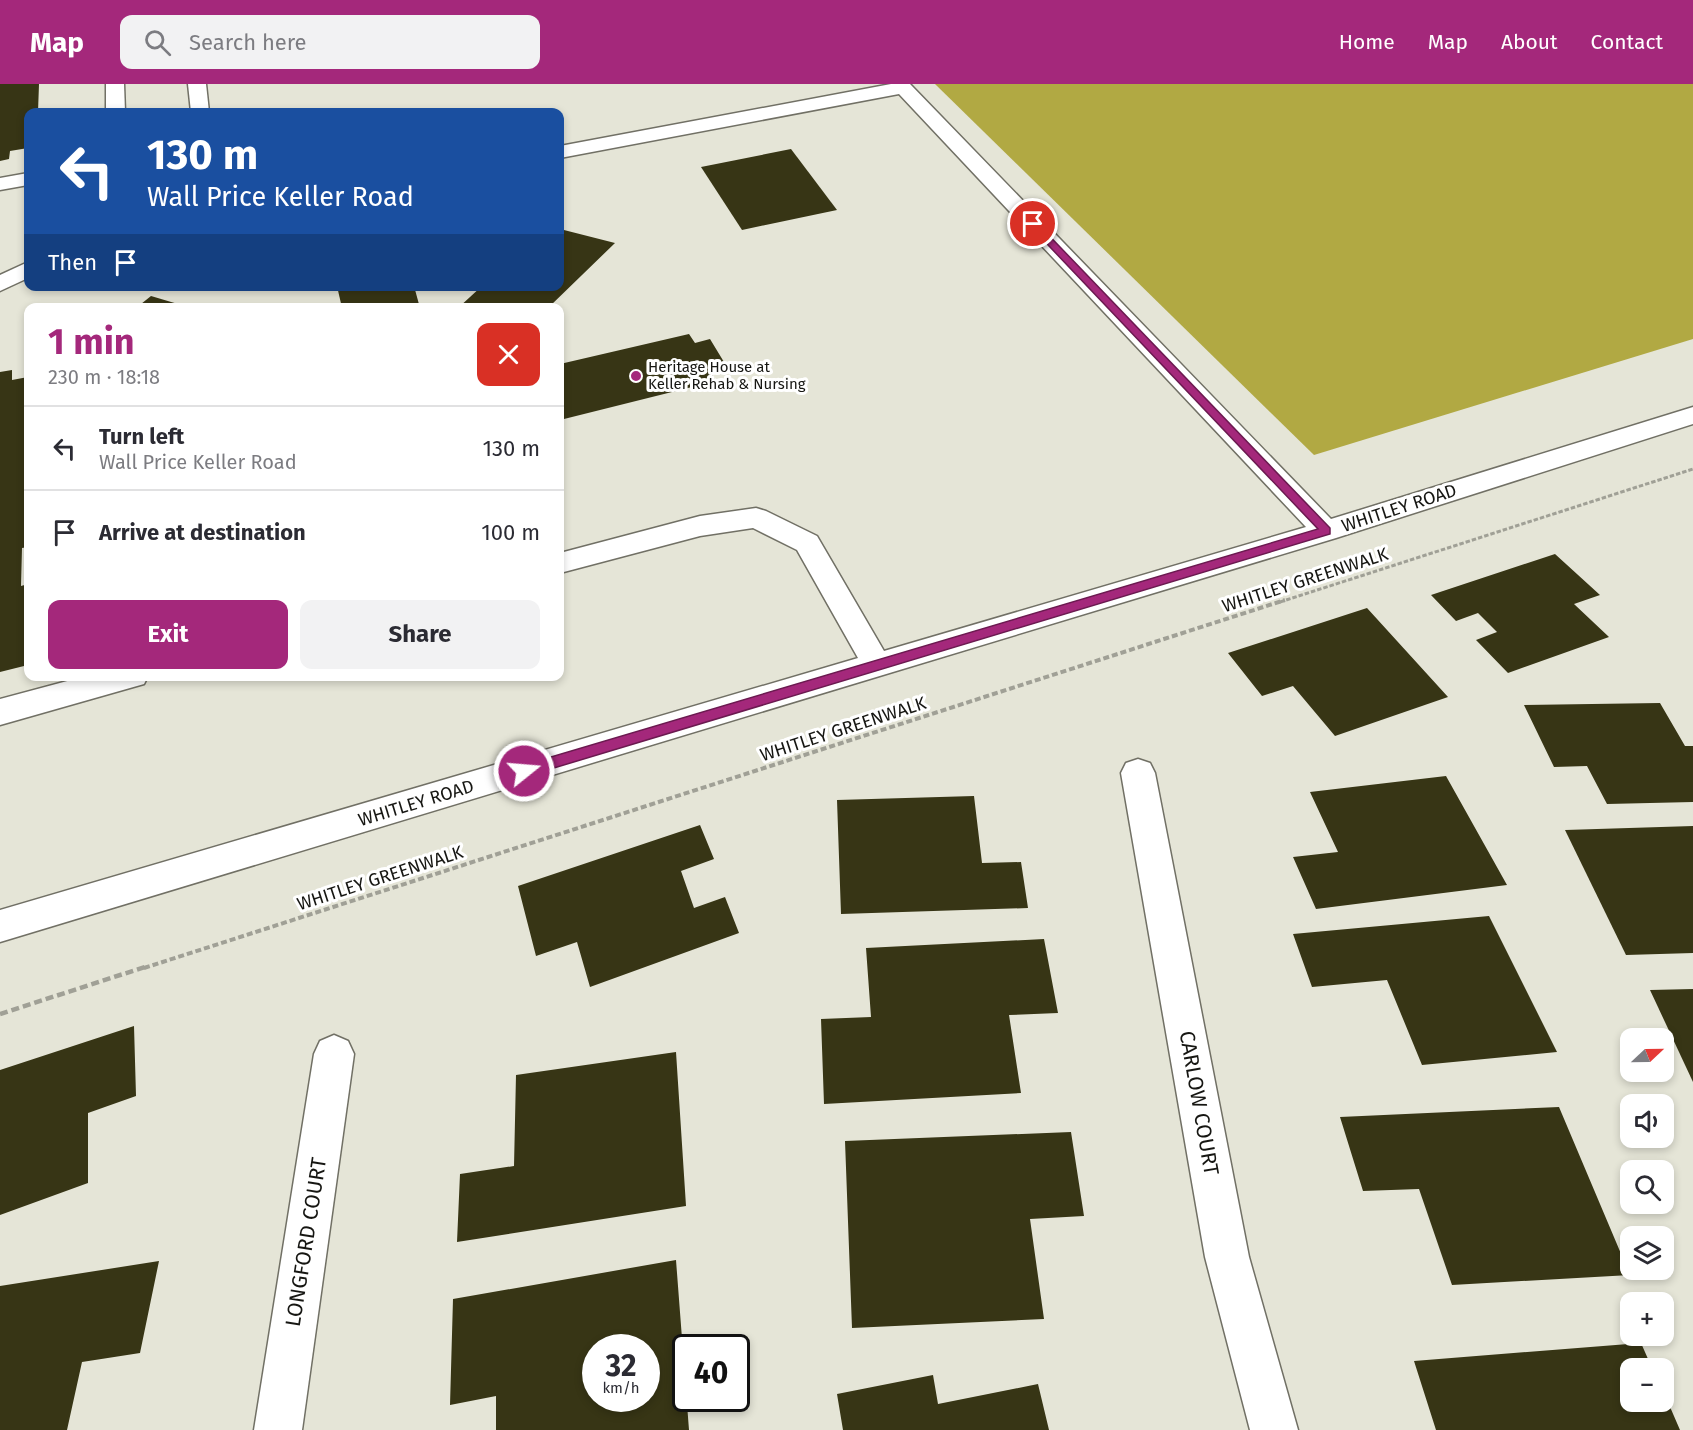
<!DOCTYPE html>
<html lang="en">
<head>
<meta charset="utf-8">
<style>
  :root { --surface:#fff; --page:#f2f2f3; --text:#2b2b33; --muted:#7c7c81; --line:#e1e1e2; --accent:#a4287b }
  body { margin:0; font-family:"Fira Sans",sans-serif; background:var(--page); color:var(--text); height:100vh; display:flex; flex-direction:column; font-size:22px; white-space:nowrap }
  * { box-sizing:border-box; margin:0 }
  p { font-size:20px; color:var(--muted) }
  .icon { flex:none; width:33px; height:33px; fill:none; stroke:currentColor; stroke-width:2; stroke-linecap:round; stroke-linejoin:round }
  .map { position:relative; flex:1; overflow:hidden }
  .drawer { position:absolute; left:24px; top:219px; width:540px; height:378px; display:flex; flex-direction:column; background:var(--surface); border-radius:12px; box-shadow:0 3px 9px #0003 }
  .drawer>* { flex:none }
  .hud { position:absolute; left:24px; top:24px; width:540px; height:183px; border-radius:12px; box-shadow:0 3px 9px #0003; background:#1a4fa0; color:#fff; overflow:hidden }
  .needle { width:39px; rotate:68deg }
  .fabs { position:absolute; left:1620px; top:944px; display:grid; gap:12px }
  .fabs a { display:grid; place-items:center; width:54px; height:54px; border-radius:12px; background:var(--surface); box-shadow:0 3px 9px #0003; font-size:30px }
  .speed { position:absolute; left:582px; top:1250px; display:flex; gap:12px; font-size:30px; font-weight:700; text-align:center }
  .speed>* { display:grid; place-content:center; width:78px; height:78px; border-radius:50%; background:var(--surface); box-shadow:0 3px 9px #0003; line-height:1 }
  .speed small { font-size:15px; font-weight:400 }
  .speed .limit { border:3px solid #111; border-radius:9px; background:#fff; color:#111 }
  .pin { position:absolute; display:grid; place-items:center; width:51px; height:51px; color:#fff; margin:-26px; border:3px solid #fff; border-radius:50%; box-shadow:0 2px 6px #0007 }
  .me { position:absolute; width:66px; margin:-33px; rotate:73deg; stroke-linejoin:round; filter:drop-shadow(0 0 4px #0008) }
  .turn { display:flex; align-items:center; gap:21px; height:126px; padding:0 24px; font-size:27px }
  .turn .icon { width:78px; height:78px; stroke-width:2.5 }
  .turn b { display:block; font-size:42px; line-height:51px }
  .then { display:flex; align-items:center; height:57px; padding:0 24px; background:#0003; gap:12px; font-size:22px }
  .round { display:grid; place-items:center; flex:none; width:63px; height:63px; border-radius:12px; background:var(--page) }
  .summary { display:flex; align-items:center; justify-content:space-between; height:102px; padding:0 24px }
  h1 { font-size:36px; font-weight:700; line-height:45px; color:var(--accent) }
  .button { display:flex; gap:12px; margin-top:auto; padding:12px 24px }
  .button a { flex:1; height:69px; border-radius:12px; background:var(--accent); color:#fff; font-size:24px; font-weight:700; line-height:69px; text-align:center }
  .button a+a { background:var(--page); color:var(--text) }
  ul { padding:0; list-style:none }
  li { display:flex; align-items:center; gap:18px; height:84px; padding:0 24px; border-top:2px solid var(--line) }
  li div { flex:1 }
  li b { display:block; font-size:22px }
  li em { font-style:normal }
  header { display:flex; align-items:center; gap:36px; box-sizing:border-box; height:84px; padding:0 30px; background:var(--accent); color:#fff }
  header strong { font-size:28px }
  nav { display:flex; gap:33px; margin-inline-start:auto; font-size:21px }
  .search { width:420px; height:54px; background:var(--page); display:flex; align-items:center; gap:15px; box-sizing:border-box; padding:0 21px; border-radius:12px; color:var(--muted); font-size:22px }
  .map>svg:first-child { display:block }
</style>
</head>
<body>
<header>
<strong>Map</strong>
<div class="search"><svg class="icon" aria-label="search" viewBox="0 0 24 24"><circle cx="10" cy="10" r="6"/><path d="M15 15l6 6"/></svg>Search here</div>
<nav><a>Home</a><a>Map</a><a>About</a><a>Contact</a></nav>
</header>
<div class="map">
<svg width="1693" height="1346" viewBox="0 0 1693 1346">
  <rect width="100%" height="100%" fill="#e5e5d7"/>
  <path fill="#b1a943" d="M935,0H1693V255L1314,371Z"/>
  <g fill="#373515" fill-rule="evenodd">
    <path d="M0,0H39L38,28H28V64L10,67L9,75L0,77Z"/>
    <path d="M791,65L837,126L742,146L701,83Z"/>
    <path d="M560,145L615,159L548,224H458L482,202H560Z"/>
    <path d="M337,202H414L420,224H342Z"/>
    <path d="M151,212L188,223L187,224H136Z"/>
    <path d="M689,250L695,259L710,255L727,283L710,287L716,297L560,336V280Z"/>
    <path d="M12,286V296L28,293L25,403L28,402V463L22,464L21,502L28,500V581L0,588V288Z"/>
    <path d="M1555,470L1600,511L1574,520L1609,553L1508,589L1476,556L1497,548L1478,529L1456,537L1431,511Z"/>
    <path d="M1367,524L1448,613L1335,652L1293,602L1262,612L1228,569Z"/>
    <path d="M1660,619L1685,662H1693V718L1607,720L1587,682L1554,683L1524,621Z"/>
    <path d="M1446,692L1507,801L1316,825L1293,773L1338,768L1310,708Z"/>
    <path d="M974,712L982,779L1021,778L1028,824L841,830L837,716Z"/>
    <path d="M700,741L714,775L681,787L694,824L725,813L739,849L590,903L577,858L536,872L518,802Z"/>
    <path d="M1693,742V869L1626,871L1565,746Z"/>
    <path d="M1489,832L1557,968L1422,981L1387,896L1312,903L1293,850Z"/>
    <path d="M1044,855L1058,929L1009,931L1021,1009L824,1020L821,935L871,933L866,864Z"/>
    <path d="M1693,905V998L1650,906Z"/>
    <path d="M134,942L136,1012L88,1029V1099L0,1131V986Z"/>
    <path d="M676,968L686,1122L457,1158L460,1090L514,1082L516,991Z"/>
    <path d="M1559,1023L1630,1191L1452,1201L1419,1105L1363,1107L1340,1033Z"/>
    <path d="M1071,1048L1084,1132L1030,1135L1044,1235L852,1244L845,1057Z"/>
    <path d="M676,1176L689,1346H496V1312L450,1321L453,1215ZM596,1263H646V1314H596Z"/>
    <path d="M159,1177L140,1269L82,1278L67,1346H0V1202Z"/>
    <path d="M1641,1259L1652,1284H1630V1317H1664V1309L1680,1346H1436L1414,1277Z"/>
    <path d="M933,1291L938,1320L1038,1300L1049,1346H843L837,1310Z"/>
  </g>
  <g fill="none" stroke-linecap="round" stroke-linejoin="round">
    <g stroke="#717065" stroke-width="3">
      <g id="minor">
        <path d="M106,0H124L125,28H106Z"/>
        <path d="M188,0H206L209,28H191Z"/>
        <path d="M891,0H910L1331,435L1693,323V340L1336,454L0,858V826L858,574L797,466L753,444L700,452L560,489V469L700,432L756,424L766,427L817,452L884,567L1306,443L899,10L560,74V62Z"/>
        <path d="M28,89V101L0,106V94Z"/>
        <path d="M28,178V194L0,207V191Z"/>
        <path d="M86,592H148L144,600L0,641V615Z"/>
        <path d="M1138,675L1150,679L1155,689L1249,1173L1298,1346H1250L1205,1173L1121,689L1126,679Z"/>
        <path d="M334,951L348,957L354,970L302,1346H254L314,970L320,957Z"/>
      </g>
    </g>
    <path stroke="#a0a096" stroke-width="3" stroke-dasharray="4.5 2" stroke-linecap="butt" d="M1280,518L1693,385"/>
    <path stroke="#a0a096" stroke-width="4" stroke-dasharray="6 3" stroke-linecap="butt" d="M144,884L1285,516"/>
    <path stroke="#a0a096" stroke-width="4.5" stroke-dasharray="8 4" stroke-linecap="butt" d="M0,930L148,882"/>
    <use href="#minor" fill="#fff" fill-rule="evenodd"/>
  </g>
  <path fill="#a4287b" stroke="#6b1a50" stroke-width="1.5" d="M1030,138H1036L1330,444V450L524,693L519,691L517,687L519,683L524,681L1318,445L1030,142Z"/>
  <circle fill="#a4287b" stroke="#fff" stroke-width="2" cx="636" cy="292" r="6"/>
  <g text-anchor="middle" stroke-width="6" stroke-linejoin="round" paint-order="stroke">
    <g font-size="15" fill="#161612" stroke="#fff" text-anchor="start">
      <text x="648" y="288">Heritage House at<tspan x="648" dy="17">Keller Rehab &amp; Nursing</tspan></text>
    </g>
    <g font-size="18" fill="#161612" stroke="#fff">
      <text transform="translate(1399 424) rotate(-18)" y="6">WHITLEY ROAD</text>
      <text transform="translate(1305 496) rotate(-18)" y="6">WHITLEY GREENWALK</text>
      <text transform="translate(843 645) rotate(-18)" y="6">WHITLEY GREENWALK</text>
      <text transform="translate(416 719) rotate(-17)" y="6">WHITLEY ROAD</text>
      <text transform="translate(380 794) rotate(-18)" y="6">WHITLEY GREENWALK</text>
    </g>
    <g font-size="21" fill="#161612" stroke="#fff">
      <text transform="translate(1199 1019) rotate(80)" y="7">CARLOW COURT</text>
      <text transform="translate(306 1158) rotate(-81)" y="7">LONGFORD COURT</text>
    </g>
  </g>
</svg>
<div class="fabs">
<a><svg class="needle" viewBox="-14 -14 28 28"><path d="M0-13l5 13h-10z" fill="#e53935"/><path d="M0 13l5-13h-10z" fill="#7c7c81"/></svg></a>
<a><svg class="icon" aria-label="sound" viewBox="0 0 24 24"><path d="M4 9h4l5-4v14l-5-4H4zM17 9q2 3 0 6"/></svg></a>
<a><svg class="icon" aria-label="search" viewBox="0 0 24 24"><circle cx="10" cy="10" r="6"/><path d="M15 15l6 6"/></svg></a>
<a><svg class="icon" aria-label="layers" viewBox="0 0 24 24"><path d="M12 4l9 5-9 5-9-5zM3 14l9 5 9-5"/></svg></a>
<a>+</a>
<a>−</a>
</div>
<div class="speed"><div>32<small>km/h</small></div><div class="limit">40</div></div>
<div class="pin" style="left:1033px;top:140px;background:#d93025"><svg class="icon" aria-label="arrive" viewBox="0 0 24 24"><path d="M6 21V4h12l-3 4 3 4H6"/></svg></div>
<svg class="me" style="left:524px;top:687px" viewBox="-20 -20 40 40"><circle r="17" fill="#a4287b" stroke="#fff" stroke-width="3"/><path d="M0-11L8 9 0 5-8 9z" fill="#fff"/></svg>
<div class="hud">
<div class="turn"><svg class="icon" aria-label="left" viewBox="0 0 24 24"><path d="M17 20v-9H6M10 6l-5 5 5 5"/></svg><div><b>130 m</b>Wall Price Keller Road</div></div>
<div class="then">Then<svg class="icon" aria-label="arrive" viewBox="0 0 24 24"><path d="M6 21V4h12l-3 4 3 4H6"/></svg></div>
</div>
<section class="drawer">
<div class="summary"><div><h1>1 min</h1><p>230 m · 18:18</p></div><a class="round" style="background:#d93025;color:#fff"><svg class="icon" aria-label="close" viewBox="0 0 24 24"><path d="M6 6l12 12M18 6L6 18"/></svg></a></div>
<ul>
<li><svg class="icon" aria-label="left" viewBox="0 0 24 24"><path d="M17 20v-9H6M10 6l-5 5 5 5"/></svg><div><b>Turn left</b><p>Wall Price Keller Road</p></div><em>130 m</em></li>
<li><svg class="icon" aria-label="arrive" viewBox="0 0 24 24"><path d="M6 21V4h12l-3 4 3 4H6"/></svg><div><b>Arrive at destination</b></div><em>100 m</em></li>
</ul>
<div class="button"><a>Exit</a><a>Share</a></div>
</section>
</div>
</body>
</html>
